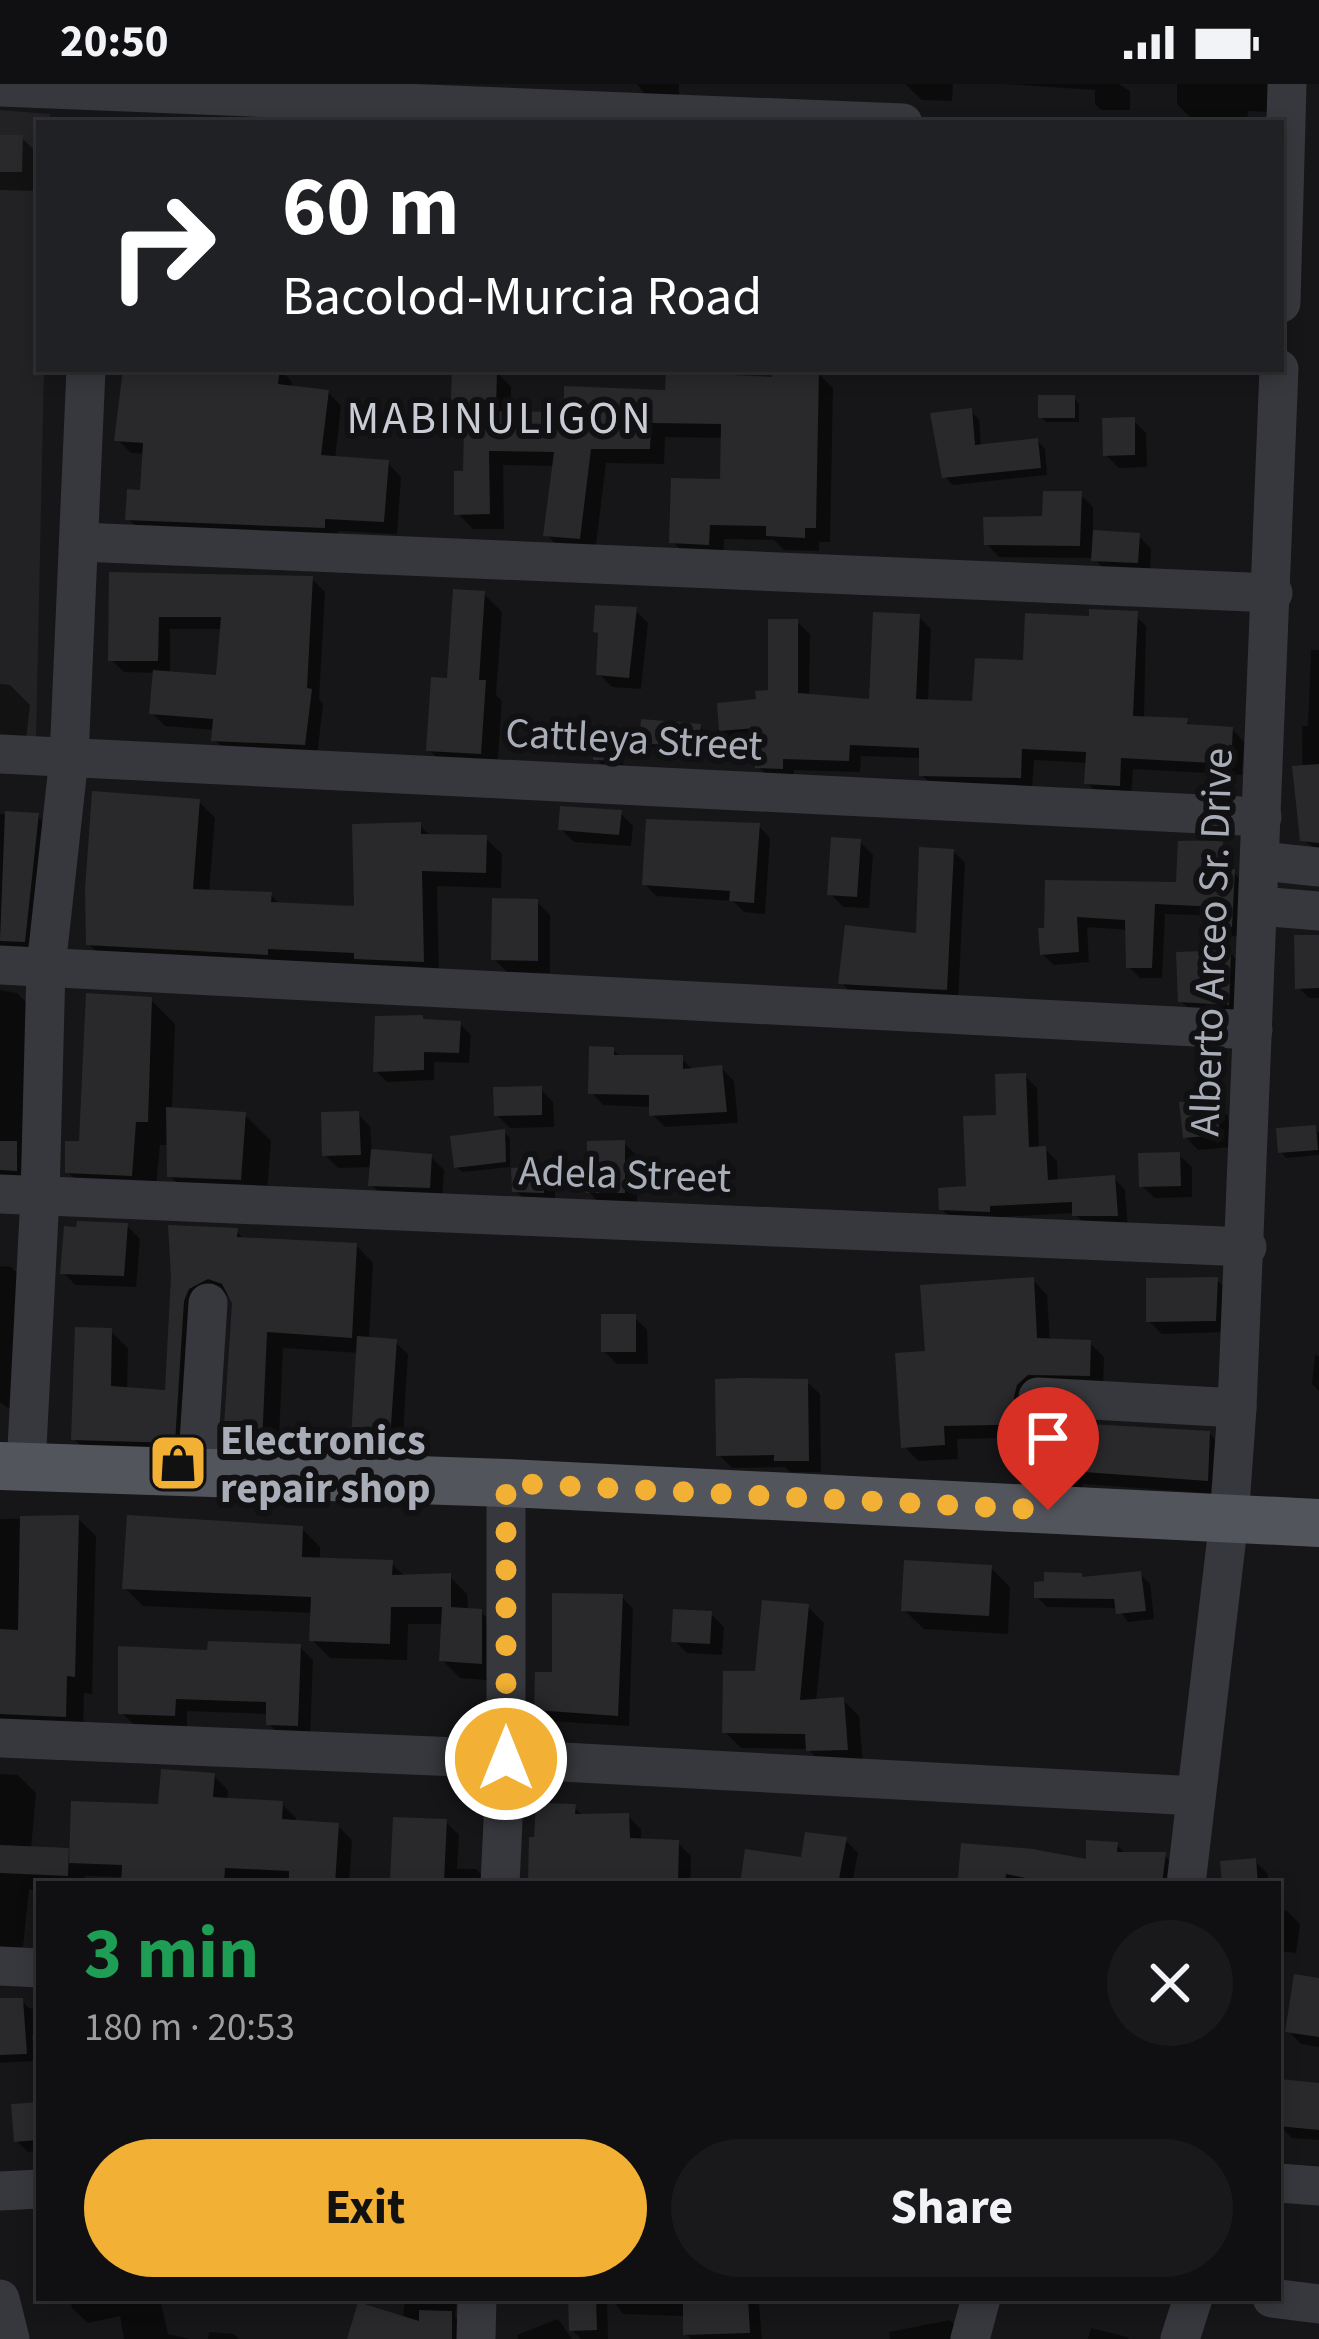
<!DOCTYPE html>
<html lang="en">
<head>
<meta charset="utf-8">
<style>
  :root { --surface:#101012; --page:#19191b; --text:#f1f3f6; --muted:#9c9d9f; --line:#303032; --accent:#f2b134 }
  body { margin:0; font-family:"Source Sans 3",sans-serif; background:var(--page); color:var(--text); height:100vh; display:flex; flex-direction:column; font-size:45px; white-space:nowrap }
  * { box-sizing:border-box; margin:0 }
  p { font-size:39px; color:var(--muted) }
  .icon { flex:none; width:66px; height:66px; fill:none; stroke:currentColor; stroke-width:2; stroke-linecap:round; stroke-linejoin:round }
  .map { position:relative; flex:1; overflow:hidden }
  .details { position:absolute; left:36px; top:1797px; width:1245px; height:420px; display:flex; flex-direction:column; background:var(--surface); border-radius:0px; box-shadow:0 6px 18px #0003,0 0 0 3px var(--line) }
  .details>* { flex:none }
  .hud { position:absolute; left:36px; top:36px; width:1248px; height:252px; border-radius:0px; box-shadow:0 6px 18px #0003,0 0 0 3px var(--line); background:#202124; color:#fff; overflow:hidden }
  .pin { position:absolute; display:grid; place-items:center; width:102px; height:102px; color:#fff; margin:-123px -51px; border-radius:50% 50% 50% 0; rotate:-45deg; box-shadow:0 0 12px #0007 }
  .pin .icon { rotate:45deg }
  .me { position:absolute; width:132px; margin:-66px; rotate:0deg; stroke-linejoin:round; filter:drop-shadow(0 0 9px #0008) }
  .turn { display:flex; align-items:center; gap:42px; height:252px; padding:0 48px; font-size:54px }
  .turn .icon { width:156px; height:156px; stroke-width:2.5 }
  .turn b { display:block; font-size:84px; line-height:102px }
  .round { display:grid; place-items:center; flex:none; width:126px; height:126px; border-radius:63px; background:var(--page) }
  .headline { display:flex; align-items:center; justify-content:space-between; height:204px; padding:0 48px }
  h1 { font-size:72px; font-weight:700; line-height:90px; color:#1e9e55 }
  .cta { display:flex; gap:24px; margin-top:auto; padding:24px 48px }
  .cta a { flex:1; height:138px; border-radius:72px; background:var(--accent); color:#111; font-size:48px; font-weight:700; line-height:138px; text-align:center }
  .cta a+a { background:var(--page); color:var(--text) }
  .status { display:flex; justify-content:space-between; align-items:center; height:84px; padding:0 60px; background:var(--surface); direction:ltr }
  .status svg { height:33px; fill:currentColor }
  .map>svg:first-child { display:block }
</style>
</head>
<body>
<div class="status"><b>20:50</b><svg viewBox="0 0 49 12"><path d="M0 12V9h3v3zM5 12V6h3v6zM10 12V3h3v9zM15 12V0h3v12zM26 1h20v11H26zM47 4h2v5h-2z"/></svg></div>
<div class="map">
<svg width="1319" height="2255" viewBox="0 0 1319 2255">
  <rect width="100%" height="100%" fill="#161618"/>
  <path fill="#222225" d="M0,26L50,30V39H39V285H44L36,655L0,653Z"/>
  <g fill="#0007" fill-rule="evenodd">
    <path d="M637,0H679V17L649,16Z"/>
    <path d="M905,0H953L952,17L922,16Z"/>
    <path d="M1004,0H1119L1130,7V26H1101L1095,20V6Z"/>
    <path d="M1177,0H1274L1275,28L1248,27L1247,39H1196L1177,20Z"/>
    <path d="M134,35L225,39H134Z"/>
    <path d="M0,54H22L39,71V107L0,106Z"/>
    <path d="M137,285H280L292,298L291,304L328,308L341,322L335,375L388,379L401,393L397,450L338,447L337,457L142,448L128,435L143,409L146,370L131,369L118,356Z"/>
    <path d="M496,287L511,303V330L567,331L668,309L818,289L833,304L830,458H819V467L784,466L774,456L724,455L723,475L688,473L673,458L722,398L723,354L665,353L664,380L606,379L595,469L562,467L547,451L555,382L503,381L504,445H473L457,429L466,390L467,354L454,341Z"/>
    <path d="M1074,314L1079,320V338H1046L1041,333Z"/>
    <path d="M970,327L979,335L981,363L1037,357L1045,365L1047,391L953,401L945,393Z"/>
    <path d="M1133,336L1146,349L1147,383L1119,384L1106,371Z"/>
    <path d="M1080,410L1093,423V449L1139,452L1151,465L1150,491L1107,489L1094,474L999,473L987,460L1045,435Z"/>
    <path d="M112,491L312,495L325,508L319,615L323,620L317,673L227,668L214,655L215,646L165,642L152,629L156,589L124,588L111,576ZM170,545H223L219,594L170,591Z"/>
    <path d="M484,510L502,528L496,611L502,617L497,686L447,684L429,666L449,597Z"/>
    <path d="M635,526L648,539L641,605L612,603L599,590L601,552L596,547Z"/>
    <path d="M1133,530L1146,542L1144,635L1186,637L1193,643L1232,645L1244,658L1242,691L1133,685L1131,713L1100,711L1087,699L1088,679L1034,676L1032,705L934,703L922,691V674L861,672L860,688L794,686V696L771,695L758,682L759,656L734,658L722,646L771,609L797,538L810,550L809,613L872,618L919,533L931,545L928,618L975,621L1026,579L1091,535Z"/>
    <path d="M1311,566H1319V767L1303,756L1302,642H1308Z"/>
    <path d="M0,600L10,601L30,621L26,656L0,653Z"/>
    <path d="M700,643L706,648L704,668L648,663L642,658Z"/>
    <path d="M618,661L624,666L623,681L601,680L596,674Z"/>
    <path d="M198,717L215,734L209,809L271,811L281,822L357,825L420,741L431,753L485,754L502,770L501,804L437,802L439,893L105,877L89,860Z"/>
    <path d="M620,729L633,742L631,762L574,758L561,745Z"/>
    <path d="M0,730L38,732L56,751L42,876L0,885V855L4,852L0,848Z"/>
    <path d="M759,742L770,754L765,830L744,828L733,817L656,812L645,800Z"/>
    <path d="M860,758L873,771L869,824L843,823L831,810Z"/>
    <path d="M1222,759L1233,770V788L1245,799L1243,852H1232L1221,840V832L1165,830L1162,894H1140L1129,883L1128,846L1087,843L1089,878L1054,881L1042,870L1048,799L1179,801Z"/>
    <path d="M953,767L965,779L958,917L853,911L842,899L919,852Z"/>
    <path d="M537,818L550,831V889L507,888L494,875Z"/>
    <path d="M1319,853V914H1309L1298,903Z"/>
    <path d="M1230,869L1243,882L1241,932L1194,930L1181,917Z"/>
    <path d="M0,906L17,909L36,928L34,1104L0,1110Z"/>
    <path d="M151,916L175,940L172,1026L245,1031L271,1057L266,1121L196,1118L170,1092V1061H160L155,1114L92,1112L68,1088Z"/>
    <path d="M460,940L471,951L469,979L434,978V996L387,998L376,987Z"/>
    <path d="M613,966L622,974H681L694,987L721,984L734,997L738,1039L665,1043L652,1030V1023L603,1021L591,1008Z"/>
    <path d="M1025,992L1037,1004L1039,1065H1045L1057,1077L1058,1098L1114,1094L1125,1106L1128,1143L1087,1142L1074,1129L1000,1133L1001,1138L954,1137L942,1125L969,1105L1000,1034Z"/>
    <path d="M540,1005L553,1018L554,1043L510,1044L497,1031Z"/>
    <path d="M1215,1019L1228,1032L1231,1063L1198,1066L1186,1053Z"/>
    <path d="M358,1030L370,1042L372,1068L431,1073L444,1086L442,1116L384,1113L371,1100L373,1083L338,1084L325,1071Z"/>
    <path d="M1315,1044L1319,1049V1071L1286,1074L1281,1068Z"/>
    <path d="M504,1048L510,1054V1083L462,1088L456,1082Z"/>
    <path d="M624,1059L637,1072V1121H601L589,1108Z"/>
    <path d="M1179,1071L1192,1083V1113L1155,1114L1142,1102Z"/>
    <path d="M542,1086L555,1098V1121L528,1119L515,1106Z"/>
    <path d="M127,1142L140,1155L136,1203L76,1201L63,1189L79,1146Z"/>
    <path d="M236,1147L245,1156L356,1161L373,1179L369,1256L395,1258L408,1270L402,1367L367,1365L354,1352L359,1269L283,1264L278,1376L244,1373L226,1356L235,1219L227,1211L206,1222L191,1375L92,1372L74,1355L110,1247L128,1264L127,1307L168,1309L174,1193Z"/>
    <path d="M0,1182L11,1183L24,1196L17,1324H8L0,1318Z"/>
    <path d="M1033,1196L1047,1211L1050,1258L1090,1259L1104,1273L1103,1305L1027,1329L1029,1337L1209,1349L1223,1364L1221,1410L1083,1400L1082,1405L1054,1403L1039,1388L1042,1353L957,1355L958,1375L918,1377L904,1362L928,1270Z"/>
    <path d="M1217,1196L1230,1209L1228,1248L1162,1250L1149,1237Z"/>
    <path d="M634,1233L647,1246L648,1280H617L604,1267Z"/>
    <path d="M1315,1271L1319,1272V1307L1312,1300Z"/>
    <path d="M807,1298L820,1310L821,1388H790L785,1383L732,1384L719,1371Z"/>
    <path d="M77,1434L96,1452L92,1610L84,1609L83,1650L0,1648V1435Z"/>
    <path d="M302,1445L320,1463V1476L391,1479L406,1493L449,1492L467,1510L468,1527L481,1528L499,1546V1597L460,1594L442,1576L444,1540H408L407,1576L330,1574L312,1556L313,1529L143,1522L125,1504Z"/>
    <path d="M991,1484L1010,1503L1008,1550L924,1545L904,1526Z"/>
    <path d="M1140,1490L1150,1500L1154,1535L1128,1538L1118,1524L1047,1523L1037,1513L1081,1492L1085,1496Z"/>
    <path d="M622,1513L633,1525L629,1642L549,1637L537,1625L555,1591Z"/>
    <path d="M808,1523L824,1539L816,1618L843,1616L859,1632L863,1681L825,1682L808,1665L741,1664L725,1648L757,1590Z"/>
    <path d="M711,1530L724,1543L722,1571L687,1569L674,1556Z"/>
    <path d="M300,1563L313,1576L310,1654L282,1653L269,1640V1630L187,1627V1643L134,1641L121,1628L210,1569Z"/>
    <path d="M0,1690L18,1691L36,1709L31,1765L72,1767L161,1724L214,1692L228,1706L227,1717L282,1720L296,1734V1739L338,1742L352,1756L349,1800L238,1796V1800H124L125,1793L85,1792V1800H39V1806H29L23,1863H0Z"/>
    <path d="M574,1723L584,1733L628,1732L641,1745V1758L678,1759L691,1772L690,1800H536Z"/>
    <path d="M446,1738L459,1751L457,1785H476L489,1800H400L394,1793Z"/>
    <path d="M845,1756L858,1769L852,1800H743Z"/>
    <path d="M1117,1761L1127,1771H1164L1177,1784V1800H968L961,1793L1088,1778Z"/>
    <path d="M1255,1777L1268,1790V1800H1225Z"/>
    <path d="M1278,1825L1287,1827L1300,1840L1296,1869L1278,1867Z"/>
    <path d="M1319,1897V1963L1301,1960L1288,1947Z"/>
    <path d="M0,1917H22L29,1924L39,1925V1952L32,1951L34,1977L0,1979Z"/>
    <path d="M1319,2002V2056L1292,2054L1279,2041Z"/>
    <path d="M39,2020V2067L28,2068L16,2056Z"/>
    <path d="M70,2214H160L168,2250L190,2255H124L120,2232L88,2239L72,2224Z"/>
    <path d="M405,2214H457L455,2233L462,2240V2255H350L403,2235Z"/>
    <path d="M571,2214H601L607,2219L608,2255H581L572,2246Z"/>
    <path d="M611,2214H753L759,2220L762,2255H691L686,2250V2232L623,2230Z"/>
    <path d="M558,2235L572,2255H518L517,2251Z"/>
    <path d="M950,2236L962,2249L961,2255H890L889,2248Z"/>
    <path d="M1091,2244L1127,2253L1129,2255H1088Z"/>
    <path d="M209,2248L234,2250L239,2255H208Z"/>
  </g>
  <g fill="#29292c">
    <path d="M0,51H23L22,88H0Z"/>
    <path d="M123,285H280L278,300L329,306L321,371L389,376L384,438L325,435V444L125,436L127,405L140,406L143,359L114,357Z"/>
    <path d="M452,285H497L496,327L564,328V302L665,306L666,288L772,293V285L819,286L816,444H805V454L766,452V442L710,441L709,461L669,459L671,394L720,395L721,340L651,339L650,365H591L580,455L543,452L554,368L489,367L490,430L454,431V387H463L464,342H450Z"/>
    <rect x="1038" y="311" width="37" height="23"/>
    <path d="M972,324L975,361L1038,354L1041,384L942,394L930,329Z"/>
    <path d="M1135,333V371L1103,372L1102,334Z"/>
    <path d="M1043,407H1082L1080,462L984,461L983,433L1042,432Z"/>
    <path d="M1093,446L1140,449L1138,479L1091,477Z"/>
    <path d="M109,488L313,492L307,604L312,605L305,661L211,657L213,635L149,630L153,586L216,591L221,533H159L158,577H108Z"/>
    <path d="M453,505L485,507L479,596H486L481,670L426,667L431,593L447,594Z"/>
    <path d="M595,521L637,523L629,594L596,591L598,549L593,548Z"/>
    <path d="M1089,525L1138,527L1133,632L1188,634L1187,640L1233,643L1231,680L1121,674L1120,702L1084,700L1086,668L1022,665L1021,694L919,692V664L850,661L849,677L783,675V685L755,684L756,644L719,647L717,619L756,615L755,607L768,606V535H798V609L869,615L873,528L920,530L916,615L972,617L975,574L1023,576L1025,529L1089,532Z"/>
    <path d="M641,635L701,640L699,664L639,659Z"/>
    <path d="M594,656L620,658L618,677L593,676Z"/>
    <path d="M1319,680V759L1300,757L1292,682Z"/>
    <path d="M92,707L200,715L193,805L272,808L271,818L354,822L352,740L421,738V750L487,751L486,789L422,787L424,878L354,875V869L268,865V871L86,861L85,806Z"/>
    <path d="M560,722L622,726L619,751L558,746Z"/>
    <path d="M5,727L39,729L25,858L0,857Z"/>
    <path d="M646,735L760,739L754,819L729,817L730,807L642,801Z"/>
    <path d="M831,753L861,755L857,813L827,811Z"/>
    <path d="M1223,756L1224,784L1235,785L1232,843L1218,842L1219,823L1155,820L1152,884H1126L1125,836L1077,833L1079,868L1040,871L1038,844H1044L1045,796L1176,798L1178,757Z"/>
    <path d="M919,763L954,765L947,906L838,900L845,841L916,849Z"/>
    <path d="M492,814L538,815V877L491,876Z"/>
    <path d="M1294,851H1319V904L1295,905Z"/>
    <path d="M1231,866L1229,921L1178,918L1176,868Z"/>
    <path d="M86,909L152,913L148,1038H136L132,1092L65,1089V1057H79Z"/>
    <path d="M423,931V935L461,937L459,969L424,968V986L373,988L375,932Z"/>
    <path d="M589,962L614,963V971H683V985L722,981L727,1028L649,1032V1011L588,1010Z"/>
    <path d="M1026,989L1029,1063L1046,1062L1048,1096L1115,1091L1118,1132H1072V1118L990,1122V1128L939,1126L938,1104L966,1102L963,1032L996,1031L995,990Z"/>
    <path d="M542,1002V1031L494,1032L493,1003Z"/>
    <path d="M1216,1016L1220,1051L1183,1054L1179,1018Z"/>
    <path d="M166,1023L246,1028L241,1096L167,1093Z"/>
    <path d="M359,1027L361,1071L322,1072L321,1028Z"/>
    <path d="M1316,1041L1318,1066L1278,1069L1276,1044Z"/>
    <path d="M505,1045L506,1078L454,1084L450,1052Z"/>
    <path d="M625,1056V1109H586L587,1057Z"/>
    <path d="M0,1057H17V1087L0,1086Z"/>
    <path d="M371,1065L432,1070L430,1104L368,1102Z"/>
    <path d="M1180,1068L1181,1102L1139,1103L1138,1069Z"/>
    <path d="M543,1082L544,1109L512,1108L511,1084Z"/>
    <path d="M77,1137L128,1139L124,1192L60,1190L64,1142L76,1143Z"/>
    <path d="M168,1141L238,1144L237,1153L357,1159L352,1254L267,1248L262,1360L223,1357L232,1219L222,1200L208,1195L189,1205L184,1217L175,1359L71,1356L75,1243L112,1244L111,1302L165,1306L171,1193Z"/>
    <path d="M1034,1193L1037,1254L1091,1256L1090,1292L1028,1291L1017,1301L1014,1313L1017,1325L1037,1337L1210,1347L1208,1397L1070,1387L1069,1392L1036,1389L1041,1340L944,1342L945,1361L901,1364L895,1269L925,1267L920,1201Z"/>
    <path d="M1218,1193L1216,1237L1146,1238V1194Z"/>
    <rect x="601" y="1230" width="35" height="38"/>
    <path d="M357,1252L397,1255L390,1355L351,1354Z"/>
    <path d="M743,1294L808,1295L809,1377H774V1371L716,1372L715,1295Z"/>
    <path d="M79,1431L75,1593L67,1592L66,1633L0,1630V1545L18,1546L20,1432Z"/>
    <path d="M127,1431L303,1442L302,1473L393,1476L392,1491L451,1489V1523L482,1525V1580L439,1577L442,1523H391L390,1560L309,1557L311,1513L122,1505Z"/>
    <path d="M904,1476L992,1481L989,1532L901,1527Z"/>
    <path d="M1141,1487L1146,1527L1116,1530L1114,1515L1034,1514V1498L1044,1497V1488L1082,1489V1493Z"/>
    <path d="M552,1509L623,1510L618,1632L534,1626L535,1588H552Z"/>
    <path d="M762,1516L809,1520L800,1616L844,1613L848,1666L806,1667L805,1650L722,1649L723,1587H755Z"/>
    <path d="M673,1525L712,1527L710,1560L671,1558Z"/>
    <path d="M208,1557L301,1560L298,1642L266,1641V1618L176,1615L175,1632L118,1630V1562L207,1566Z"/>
    <path d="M161,1685L215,1689L213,1713L283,1717L282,1735L339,1739L335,1800L289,1797V1787L225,1784L224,1800H121L122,1781L69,1779L71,1717L158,1720Z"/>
    <path d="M536,1719L576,1720L575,1730L629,1729L630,1754L679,1756L678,1800H528L529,1753H534Z"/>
    <path d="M393,1733L447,1735L444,1797L390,1795Z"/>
    <path d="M805,1748L847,1753L838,1800H740L745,1765L801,1773Z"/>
    <path d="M1086,1756L1118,1758L1117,1768H1166L1162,1800H1056L1006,1790L1005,1798L958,1794L961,1759L1033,1765L1086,1775Z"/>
    <path d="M0,1761L69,1764L68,1792L0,1789Z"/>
    <path d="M1256,1774L1258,1800H1222L1220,1777Z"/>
    <path d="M1294,1890L1319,1894V1953L1285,1948Z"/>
    <path d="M0,1914H23L27,1970L0,1971Z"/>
    <path d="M1280,1995L1319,1999V2046L1278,2042Z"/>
    <path d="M39,2018V2056L14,2058L11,2020Z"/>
    <path d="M568,2214H596L597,2246L569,2247Z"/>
    <path d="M683,2214H748L750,2249L683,2251Z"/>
    <path d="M358,2218L419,2237V2226L452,2227V2255H347Z"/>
  </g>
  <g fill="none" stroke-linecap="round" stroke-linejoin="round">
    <g stroke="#37383d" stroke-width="39">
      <path d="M0,3L903,39"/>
      <path d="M1281,219L1287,0"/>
      <path d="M80,458L1273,509"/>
      <path d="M0,670L1262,733"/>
      <path d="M1261,777L1319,783"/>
      <path d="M1259,822L1319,827"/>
      <path d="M0,881L1253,946"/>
      <path d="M0,1110L1247,1163"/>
      <path d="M1038,1313L1237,1324"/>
      <path d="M26,1383L40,1112L46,883L69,674L86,285"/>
      <path d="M197,1389L208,1219"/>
      <path d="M0,1654L506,1675L1196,1712"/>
      <path d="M500,1800L506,1675V1399"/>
      <path d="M1186,1800L1229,1435L1237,1324L1279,285"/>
      <path d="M0,1882L39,1884"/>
      <path d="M1278,2099L1319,2102"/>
      <path d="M0,2107L39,2105"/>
      <path d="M1272,2214L1319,2220"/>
      <path d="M0,2215L10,2255"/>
      <path d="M476,2255L477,2214"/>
      <path d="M970,2255L981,2214"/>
      <path d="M1180,2255L1193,2214"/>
    </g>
    <path stroke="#53555c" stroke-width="48" d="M0,1382L506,1399L1319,1439"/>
  </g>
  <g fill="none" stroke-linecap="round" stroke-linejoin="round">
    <path stroke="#f2b134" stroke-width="21" stroke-dasharray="0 37.8" d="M506,1675V1399L1048,1426"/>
  </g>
  <defs>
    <g id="shop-square" transform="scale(3)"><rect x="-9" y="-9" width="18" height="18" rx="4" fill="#f2b134" stroke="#111113"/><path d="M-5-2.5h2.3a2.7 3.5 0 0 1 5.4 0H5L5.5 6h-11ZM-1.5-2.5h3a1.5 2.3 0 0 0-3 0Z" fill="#111"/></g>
  </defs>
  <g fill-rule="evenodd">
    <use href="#shop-square" x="178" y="1379"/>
  </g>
  <g text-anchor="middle" stroke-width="12" stroke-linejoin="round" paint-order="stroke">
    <g font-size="42" fill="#a8adb8" stroke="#111113">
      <text transform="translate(634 654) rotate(3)" y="15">Cattleya Street</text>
      <text transform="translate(1210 858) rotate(-88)" y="15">Alberto Arceo Sr. Drive</text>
      <text transform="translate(625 1089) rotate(2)" y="15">Adela Street</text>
    </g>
    <g font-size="42" font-weight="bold" fill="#a8adb8" stroke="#111113" text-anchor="start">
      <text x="220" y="1370">Electronics<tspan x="220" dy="48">repair shop</tspan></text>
    </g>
    <g font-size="45" letter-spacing="3" fill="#c9ccd4" stroke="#111113">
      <text x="500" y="349">MABINULIGON</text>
    </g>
  </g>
</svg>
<div class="pin" style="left:1048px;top:1426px;background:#d93025"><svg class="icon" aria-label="arrive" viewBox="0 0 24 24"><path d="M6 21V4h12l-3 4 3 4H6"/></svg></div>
<svg class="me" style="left:506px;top:1675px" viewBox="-20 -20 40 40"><circle r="17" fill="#f2b134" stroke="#fff" stroke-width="3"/><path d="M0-11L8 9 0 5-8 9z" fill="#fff"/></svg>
<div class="hud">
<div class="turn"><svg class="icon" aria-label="right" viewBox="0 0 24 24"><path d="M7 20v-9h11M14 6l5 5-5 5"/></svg><div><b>60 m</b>Bacolod-Murcia Road</div></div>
</div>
<section class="details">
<div class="headline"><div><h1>3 min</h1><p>180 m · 20:53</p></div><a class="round"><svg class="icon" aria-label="close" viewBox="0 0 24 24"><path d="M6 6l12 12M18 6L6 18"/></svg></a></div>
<div class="cta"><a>Exit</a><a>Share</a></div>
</section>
</div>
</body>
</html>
